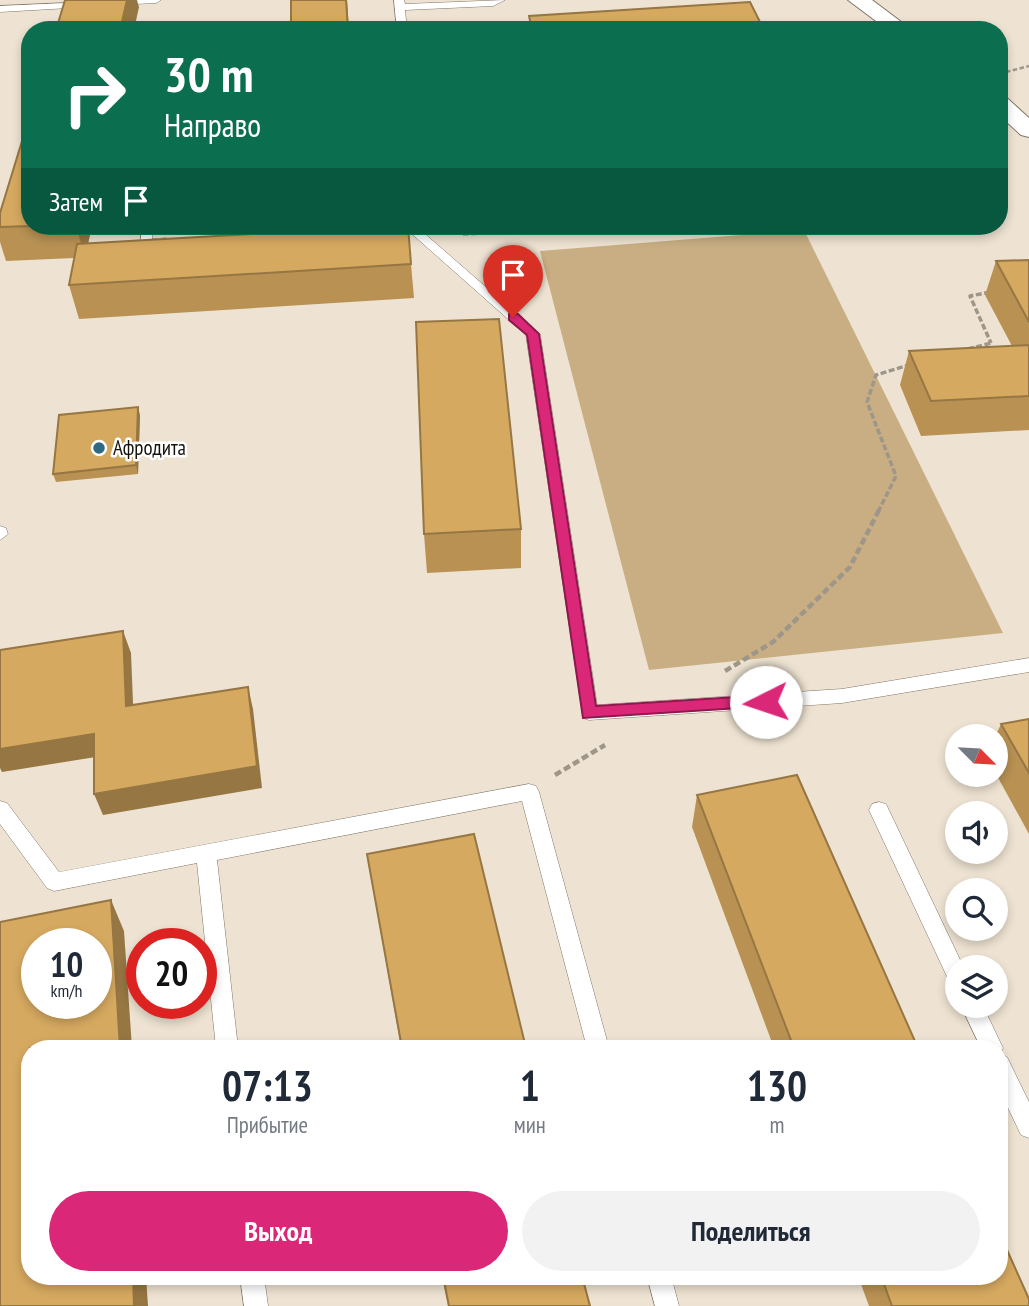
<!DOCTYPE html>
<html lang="ru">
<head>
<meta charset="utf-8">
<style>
  :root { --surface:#fff; --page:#f2f2f3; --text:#1f2937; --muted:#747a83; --accent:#db2777 }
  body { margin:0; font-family:"PT Sans Narrow",sans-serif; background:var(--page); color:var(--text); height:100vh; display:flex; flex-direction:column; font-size:26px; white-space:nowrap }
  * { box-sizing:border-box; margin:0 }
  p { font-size:23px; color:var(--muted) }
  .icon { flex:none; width:38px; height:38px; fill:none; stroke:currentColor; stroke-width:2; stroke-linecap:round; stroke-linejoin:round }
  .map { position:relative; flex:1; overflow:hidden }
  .panel { position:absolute; left:21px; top:1040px; width:987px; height:245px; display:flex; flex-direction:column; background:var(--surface); border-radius:28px; box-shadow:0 4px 10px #0003 }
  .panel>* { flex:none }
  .banner { position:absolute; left:21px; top:21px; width:987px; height:214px; border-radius:28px; box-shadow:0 4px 10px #0003; background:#0b6e4f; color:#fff; overflow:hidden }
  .needle { width:46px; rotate:114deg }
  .buttons { position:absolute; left:945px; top:724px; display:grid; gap:14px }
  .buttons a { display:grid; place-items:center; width:63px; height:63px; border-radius:50%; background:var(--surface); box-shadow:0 4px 10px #0003; font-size:35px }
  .speed { position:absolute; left:21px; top:928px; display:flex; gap:14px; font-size:35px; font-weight:700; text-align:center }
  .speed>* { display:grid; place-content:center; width:91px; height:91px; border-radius:50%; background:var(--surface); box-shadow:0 4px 10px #0003; line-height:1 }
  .speed small { font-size:18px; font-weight:400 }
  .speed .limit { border:10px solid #d22; background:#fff; color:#111 }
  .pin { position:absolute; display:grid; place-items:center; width:60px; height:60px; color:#fff; margin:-72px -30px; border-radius:50% 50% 50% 0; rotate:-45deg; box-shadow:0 0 7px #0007 }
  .pin .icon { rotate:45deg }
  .me { position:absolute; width:77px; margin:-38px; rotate:266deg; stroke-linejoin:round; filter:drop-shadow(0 0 5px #0008) }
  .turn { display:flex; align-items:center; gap:24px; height:147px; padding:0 28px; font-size:32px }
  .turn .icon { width:91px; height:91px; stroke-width:2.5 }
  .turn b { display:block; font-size:49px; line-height:60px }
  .then { display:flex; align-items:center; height:66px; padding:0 28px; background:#0003; gap:14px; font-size:26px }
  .eta { display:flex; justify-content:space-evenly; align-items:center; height:119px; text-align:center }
  .eta b { font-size:42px; font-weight:600; line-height:49px }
  .primary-button { display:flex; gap:14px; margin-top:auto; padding:14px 28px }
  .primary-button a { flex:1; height:80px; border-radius:42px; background:var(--accent); color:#fff; font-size:28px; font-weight:600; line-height:80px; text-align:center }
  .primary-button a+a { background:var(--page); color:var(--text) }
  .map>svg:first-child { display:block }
</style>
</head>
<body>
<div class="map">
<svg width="1029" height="1306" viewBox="0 0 1029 1306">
  <rect width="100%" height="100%" fill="#eee3d2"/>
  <path fill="#c9ae83" d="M804,230L1003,633L649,670L540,251Z"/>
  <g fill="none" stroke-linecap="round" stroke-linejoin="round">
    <g stroke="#807666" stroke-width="1">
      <g id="lane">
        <path d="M110,0H161L156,3L114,5L110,4Z"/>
        <path d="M394,0H404L405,4L505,0L493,6L405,10L407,30H397Z"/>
        <path d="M90,2V6L86,7L0,12V6Z"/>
        <path d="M142,226H154L152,239L166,238L172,242L166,246H140Z"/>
        <path d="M417,227L540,334L597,705L842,689L1029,658V672L842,703L589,720L583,718L526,335L412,234V228Z"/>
        <path d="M0,526L6,528L8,534L0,540Z"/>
        <path d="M529,784L536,786L539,792L609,1048H587L522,801L217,860L238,1048H216L197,863L54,891L47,888L0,824V801L7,803L59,872Z"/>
        <path d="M879,802L886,804L964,968H957V985L950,983L869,810L872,804Z"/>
        <path d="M961,1006H983L1003,1048L1000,1054L1007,1057L1029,1102V1138L1021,1135L999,1089V1048H981Z"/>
        <path d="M240,1276H264L268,1306H244Z"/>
        <path d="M647,1276H671L679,1306H655Z"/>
      </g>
    </g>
    <g stroke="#807666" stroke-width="2">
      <g id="street">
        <path d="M848,0H872L912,30H888Z"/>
        <path d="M999,96L1007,98L1029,118V137L1021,135L999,115Z"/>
      </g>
    </g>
    <g stroke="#9e9689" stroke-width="2.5" stroke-dasharray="4.5 2.5" stroke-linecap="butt">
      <path d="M1006,72L1029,66"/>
      <path d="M586,228L637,226"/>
    </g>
    <g stroke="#9e9689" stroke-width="3.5" stroke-dasharray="6 2.5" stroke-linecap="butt">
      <path d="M463,234L624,227"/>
      <path d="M990,292L970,296L991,343"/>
      <path d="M968,349L991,343"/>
      <path d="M878,512L896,476L867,402L876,375L909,365"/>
    </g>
    <g stroke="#9e9689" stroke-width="4.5" stroke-dasharray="7 3.5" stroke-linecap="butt">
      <path d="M725,671L773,642L850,567L879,510"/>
      <path d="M555,775L605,745"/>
    </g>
    <use href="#lane" fill="#fff" fill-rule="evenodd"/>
    <use href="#street" fill="#fff" fill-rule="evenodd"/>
  </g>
  <g fill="#b89153">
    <path d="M529,16L764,30H529Z"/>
    <path d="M0,213L30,226H92L88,243L411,264L414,298L79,319L69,285L74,258L6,261L0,242Z"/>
    <path d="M1029,260V430L921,436L900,385L909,351L1012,346L985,295L996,261Z"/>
    <path d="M140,415L138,474L56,482L53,474Z"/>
    <path d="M521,529V568L427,573L424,534Z"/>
    <path d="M1029,719V834L996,774L995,737L1001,724Z"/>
    <path d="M697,795L918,1048H774L692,827Z"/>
    <path d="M367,854L526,1048H401Z"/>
    <path d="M442,1276H582L590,1306H448Z"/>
    <path d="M858,1276H999L1029,1306H869Z"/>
  </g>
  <g fill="#967643">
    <path d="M127,0H137L139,7L134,30H120Z"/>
    <path d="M346,0H347L349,30H348Z"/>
    <path d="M76,226H92L85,257Z"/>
    <path d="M138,407L140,415L138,474L136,465Z"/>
    <path d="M123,631L131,653L134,728L126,706Z"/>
    <path d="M248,687L253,709L262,788L103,815L94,794Z"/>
    <path d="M94,734L102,756L2,772L0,768V749Z"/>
    <path d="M111,900L124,931L132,1048H120Z"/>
    <path d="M133,1276H146L148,1306H134Z"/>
  </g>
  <g fill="#d6a960" stroke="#967643" stroke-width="2" fill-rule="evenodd">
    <path d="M65,0H127L120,30H56Z"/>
    <path d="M291,0H346L348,30H291Z"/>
    <path d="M750,2L764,30H532L529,16Z"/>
    <path d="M30,115V226L0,227V213Z"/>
    <path d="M389,226H408L411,264L69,285L77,244Z"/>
    <path d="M1029,260V322L996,261Z"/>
    <path d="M499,319L521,529L424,534L416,322Z"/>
    <path d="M1029,345V396L931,401L909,351Z"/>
    <path d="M138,407L136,465L53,474L59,415Z"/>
    <path d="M123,631L126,706L248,687L257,766L94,794V734L0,749V650Z"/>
    <path d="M1029,719V773L1001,724Z"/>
    <path d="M797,775L918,1048H794L697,795Z"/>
    <path d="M474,834L526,1048H402L367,854Z"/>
    <path d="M111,900L120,1048H30V1276H133L134,1306H0V922ZM37,943H96V1003H37Z"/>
    <path d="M999,1232L1029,1299V1306H892L881,1276H999Z"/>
    <path d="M443,1276H582L590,1306H449Z"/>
  </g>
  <path fill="#db2777" stroke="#8e194d" stroke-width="2" d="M509,314H518L539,334L596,706L766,695L772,697V706L583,718L527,335L509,320Z"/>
  <circle fill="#2f6982" stroke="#fff" stroke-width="2.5" cx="99" cy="448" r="7"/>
  <g text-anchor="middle" stroke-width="5" stroke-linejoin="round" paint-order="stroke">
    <g font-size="21" fill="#16120c" stroke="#fff" text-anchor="start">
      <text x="113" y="455">Афродита</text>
    </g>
  </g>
</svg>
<div class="buttons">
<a><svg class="needle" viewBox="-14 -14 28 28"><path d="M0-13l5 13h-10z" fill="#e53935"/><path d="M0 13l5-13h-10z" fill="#747a83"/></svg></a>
<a><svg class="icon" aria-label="sound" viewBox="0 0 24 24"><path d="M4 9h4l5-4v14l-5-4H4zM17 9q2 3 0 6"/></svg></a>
<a><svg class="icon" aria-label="search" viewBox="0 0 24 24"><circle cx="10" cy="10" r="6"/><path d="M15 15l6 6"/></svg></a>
<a><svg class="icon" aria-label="layers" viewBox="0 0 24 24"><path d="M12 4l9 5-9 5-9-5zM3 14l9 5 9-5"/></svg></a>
</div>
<div class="speed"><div>10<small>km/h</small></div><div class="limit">20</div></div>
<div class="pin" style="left:513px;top:317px;background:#d93025"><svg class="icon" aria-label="arrive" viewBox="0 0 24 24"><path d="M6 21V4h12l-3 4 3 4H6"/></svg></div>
<svg class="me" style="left:766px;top:702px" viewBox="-20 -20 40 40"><circle r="19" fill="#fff"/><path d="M0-13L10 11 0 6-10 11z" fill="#db2777"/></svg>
<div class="banner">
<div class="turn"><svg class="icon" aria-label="right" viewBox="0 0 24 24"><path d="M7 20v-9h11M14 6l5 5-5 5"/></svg><div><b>30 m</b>Направо</div></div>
<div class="then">Затем<svg class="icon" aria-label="arrive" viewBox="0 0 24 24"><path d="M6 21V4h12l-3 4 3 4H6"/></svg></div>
</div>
<section class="panel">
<div class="eta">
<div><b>07:13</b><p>Прибытие</p></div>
<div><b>1</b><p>мин</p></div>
<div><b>130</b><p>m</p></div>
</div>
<div class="primary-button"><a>Выход</a><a>Поделиться</a></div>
</section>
</div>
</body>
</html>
